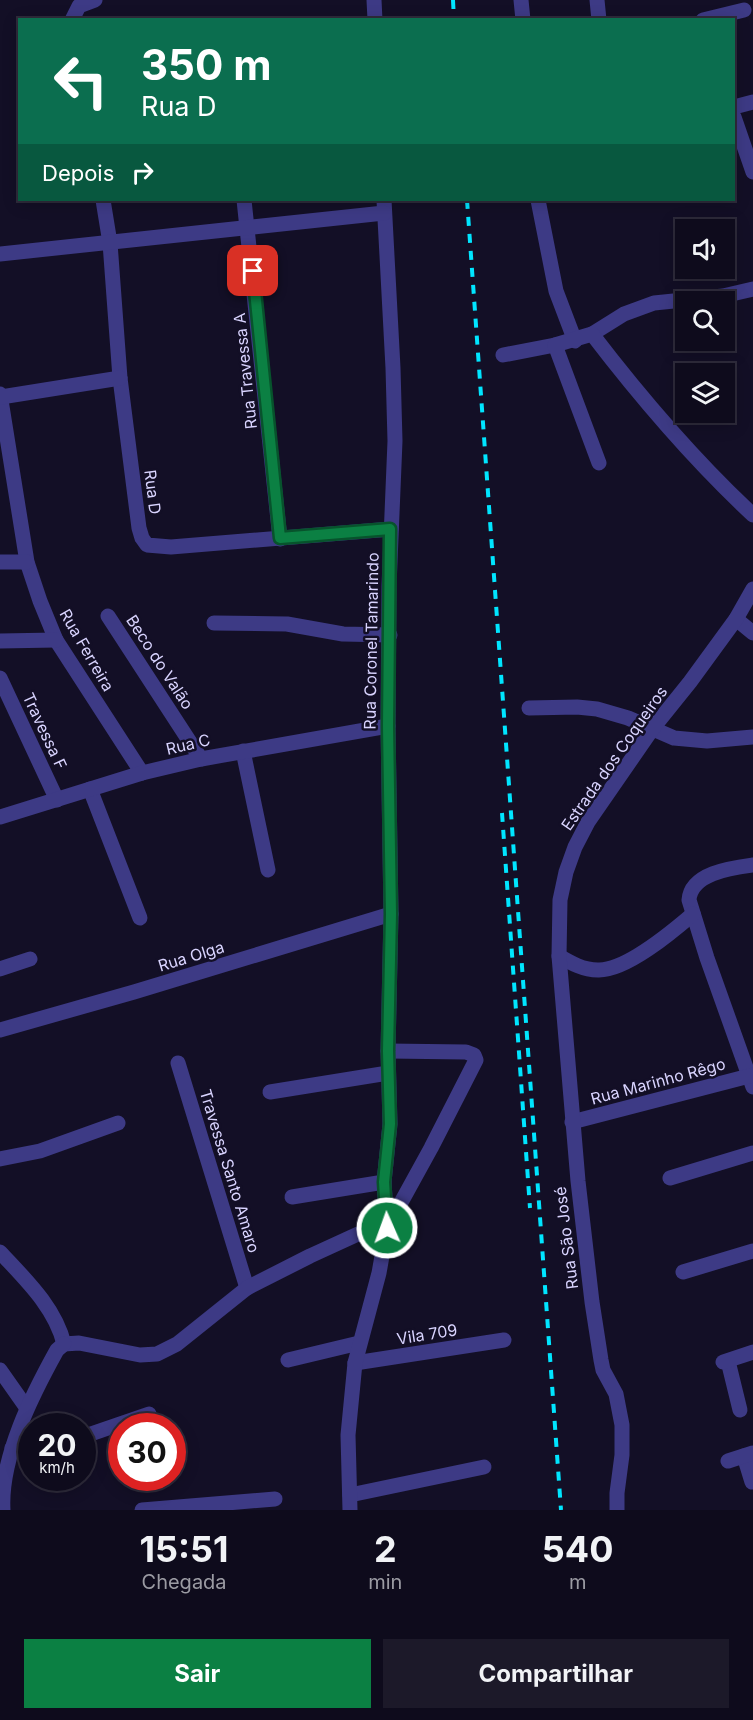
<!DOCTYPE html>
<html lang="pt">
<head>
<meta charset="utf-8">
<style>
  :root { --surface:#0e0b1c; --page:#1c1929; --text:#f1f3f6; --muted:#9b9ba3; --line:#2e2b3b; --accent:#0b8043 }
  body { margin:0; font-family:Inter,sans-serif; background:var(--page); color:var(--text); height:100vh; display:flex; flex-direction:column; font-size:22px; white-space:nowrap }
  * { box-sizing:border-box; margin:0 }
  p { font-size:20px; color:var(--muted) }
  .icon { flex:none; width:33px; height:33px; fill:none; stroke:currentColor; stroke-width:2; stroke-linecap:round; stroke-linejoin:round }
  .map { position:relative; height:1510px; overflow:hidden }
  .sheet { display:flex; flex-direction:column; background:var(--surface); flex:1 }
  .sheet>* { flex:none }
  .guide { position:absolute; left:18px; top:18px; width:717px; height:183px; border-radius:0px; box-shadow:0 3px 15px #0003,0 0 0 2px var(--line); background:#0b6e4f; color:#fff; overflow:hidden }
  .buttons { position:absolute; left:675px; top:219px; display:grid; gap:12px }
  .buttons a { display:grid; place-items:center; width:60px; height:60px; border-radius:0px; background:var(--surface); box-shadow:0 3px 15px #0003,0 0 0 2px var(--line); font-size:30px }
  .speed { position:absolute; left:18px; top:1413px; display:flex; gap:12px; font-size:30px; font-weight:700; text-align:center }
  .speed>* { display:grid; place-content:center; width:78px; height:78px; border-radius:50%; background:var(--surface); box-shadow:0 3px 15px #0003,0 0 0 2px var(--line); line-height:1 }
  .speed small { font-size:15px; font-weight:400 }
  .speed .limit { border:9px solid #d22; background:#fff; color:#111 }
  .pin { position:absolute; display:grid; place-items:center; width:51px; height:51px; color:#fff; margin:-26px; border-radius:12px; box-shadow:0 3px 9px #0006 }
  .me { position:absolute; width:66px; margin:-33px; rotate:358deg; stroke-linejoin:round; filter:drop-shadow(0 0 4px #0008) }
  .turn { display:flex; align-items:center; gap:21px; height:126px; padding:0 24px; font-size:27px }
  .turn .icon { width:78px; height:78px; stroke-width:2.5 }
  .turn b { display:block; font-size:42px; line-height:51px }
  .then { display:flex; align-items:center; height:57px; padding:0 24px; background:#0003; gap:12px; font-size:22px }
  .eta { display:flex; justify-content:space-evenly; align-items:center; height:102px; text-align:center }
  .eta b { font-size:36px; font-weight:700; line-height:42px }
  .action { display:flex; gap:12px; margin-top:auto; padding:12px 24px }
  .action a { flex:1; height:69px; border-radius:0px; background:var(--accent); color:#fff; font-size:24px; font-weight:700; line-height:69px; text-align:center }
  .action a+a { background:var(--page); color:var(--text) }
  .map>svg:first-child { display:block }
</style>
</head>
<body>
<div class="map">
<svg width="753" height="1510" viewBox="0 0 753 1510">
  <rect width="100%" height="100%" fill="#130f26"/>
  <g fill="none" stroke-linecap="round" stroke-linejoin="round">
    <g stroke="#3d3a85" stroke-width="15">
      <path d="M374,0L375,20"/>
      <path d="M521,0L523,20"/>
      <path d="M597,0L599,20"/>
      <path d="M72,20L79,6L95,0"/>
      <path d="M703,20L744,10"/>
      <path d="M734,107L753,102"/>
      <path d="M734,117L753,172"/>
      <path d="M103,200L110,243L120,378L139,528L142,538L147,545L171,547L391,529"/>
      <path d="M244,200L280,539"/>
      <path d="M384,200L393,368L395,441L389,586L388,726L391,914L388,1051L390,1124L384,1182L387,1228"/>
      <path d="M538,200L556,291L575,341"/>
      <path d="M0,254L384,213"/>
      <path d="M592,334L624,314L654,303L723,296L753,289"/>
      <path d="M503,355L555,345"/>
      <path d="M0,394L27,562L40,601L56,640L142,773"/>
      <path d="M1,397L120,378"/>
      <path d="M599,463L555,345L592,334C641,398 694,460 753,515"/>
      <path d="M0,562H27"/>
      <path d="M108,616L201,759"/>
      <path d="M736,619L753,633"/>
      <path d="M214,623L287,624L343,634L390,635"/>
      <path d="M0,641L56,640"/>
      <path d="M0,678L57,800"/>
      <path d="M529,708L577,707L597,709L628,718L674,738L707,741L753,737"/>
      <path d="M243,751L268,870"/>
      <path d="M90,789L140,918"/>
      <path d="M0,817L142,773L201,759L388,726"/>
      <path d="M753,865C731,868 691,873 689,900L707,958L753,1087"/>
      <path d="M559,956C571,963 583,970 598,970C626,971 672,932 693,914"/>
      <path d="M0,969L30,959"/>
      <path d="M0,1030L134,992L391,914"/>
      <path d="M178,1063L247,1288"/>
      <path d="M270,1092L388,1073"/>
      <path d="M572,1122L753,1075"/>
      <path d="M0,1159L40,1151L118,1123"/>
      <path d="M670,1178L753,1153"/>
      <path d="M292,1197L384,1182"/>
      <path d="M0,1252C25,1279 55,1307 64,1344"/>
      <path d="M683,1272L753,1251"/>
      <path d="M64,1344L79,1343L140,1355L157,1354L177,1344L247,1288L310,1256L358,1234L385,1240"/>
      <path d="M288,1360L359,1343"/>
      <path d="M728,1361L740,1410"/>
      <path d="M723,1362L753,1352"/>
      <path d="M355,1363L504,1340"/>
      <path d="M0,1370L26,1407"/>
      <path d="M82,1437L149,1414"/>
      <path d="M12,1448L32,1446"/>
      <path d="M744,1456L752,1482"/>
      <path d="M728,1461L753,1453"/>
      <path d="M350,1495L484,1467"/>
      <path d="M3,1510C0,1458 32,1395 57,1350L64,1344"/>
      <path d="M142,1510L275,1499"/>
      <path d="M350,1510L348,1435L355,1363L379,1273L387,1228L431,1148L476,1060L474,1055L466,1052L388,1051"/>
      <path d="M617,1510V1493L622,1455V1425L616,1394L603,1370L601,1360L592,1302L578,1181L559,956L560,900L566,872L575,847L588,822L653,728L690,682L736,619L753,589"/>
    </g>
    <g stroke="#00e5ff" stroke-width="4" stroke-dasharray="9 8" stroke-linecap="butt">
      <path d="M453,0L454,20"/>
      <path d="M467,200L561,1510"/>
      <path d="M502,813L530,1208"/>
    </g>
  </g>
  <g fill="none" stroke-linecap="round" stroke-linejoin="round">
    <g stroke="#07532c" stroke-width="15">
      <path id="route" d="M253,271L280,538L390,529L388,726L391,914L388,1051L390,1124L384,1182L387,1228"/>
    </g>
    <use href="#route" stroke="#0b8043" stroke-width="10"/>
  </g>
  <g text-anchor="middle" stroke-width="5" stroke-linejoin="round" paint-order="stroke">
    <g font-size="16" fill="#d9d4ff" stroke="#130f26">
      <text transform="translate(245 371) rotate(-96)" y="6">Rua Travessa A</text>
      <text transform="translate(153 492) rotate(83)" y="6">Rua D</text>
      <text transform="translate(371 641) rotate(-89)" y="6">Rua Coronel Tamarindo</text>
      <text transform="translate(87 650) rotate(60)" y="6">Rua Ferreira</text>
      <text transform="translate(160 662) rotate(57)" y="6">Beco do Valão</text>
      <text transform="translate(45 731) rotate(65)" y="6">Travessa F</text>
      <text transform="translate(188 744) rotate(-13)" y="6">Rua C</text>
      <text transform="translate(614 758) rotate(-55)" y="6">Estrada dos Coqueiros</text>
      <text transform="translate(191 956) rotate(-17)" y="6">Rua Olga</text>
      <text transform="translate(658 1081) rotate(-15)" y="6">Rua Marinho Rêgo</text>
      <text transform="translate(230 1171) rotate(73)" y="6">Travessa Santo Amaro</text>
      <text transform="translate(566 1238) rotate(-97)" y="6">Rua São José</text>
      <text transform="translate(427 1334) rotate(-9)" y="6">Vila 709</text>
    </g>
  </g>
</svg>
<div class="buttons">
<a><svg class="icon" aria-label="sound" viewBox="0 0 24 24"><path d="M4 9h4l5-4v14l-5-4H4zM17 9q2 3 0 6"/></svg></a>
<a><svg class="icon" aria-label="search" viewBox="0 0 24 24"><circle cx="10" cy="10" r="6"/><path d="M15 15l6 6"/></svg></a>
<a><svg class="icon" aria-label="layers" viewBox="0 0 24 24"><path d="M12 4l9 5-9 5-9-5zM3 14l9 5 9-5"/></svg></a>
</div>
<div class="speed"><div>20<small>km/h</small></div><div class="limit">30</div></div>
<div class="pin" style="left:253px;top:271px;background:#d93025"><svg class="icon" aria-label="arrive" viewBox="0 0 24 24"><path d="M6 21V4h12l-3 4 3 4H6"/></svg></div>
<svg class="me" style="left:387px;top:1228px" viewBox="-20 -20 40 40"><circle r="17" fill="#0b8043" stroke="#fff" stroke-width="3"/><path d="M0-11L8 9 0 5-8 9z" fill="#fff"/></svg>
<div class="guide">
<div class="turn"><svg class="icon" aria-label="left" viewBox="0 0 24 24"><path d="M17 20v-9H6M10 6l-5 5 5 5"/></svg><div><b>350 m</b>Rua D</div></div>
<div class="then">Depois<svg class="icon" aria-label="right" viewBox="0 0 24 24"><path d="M7 20v-9h11M14 6l5 5-5 5"/></svg></div>
</div>
</div>
<section class="sheet">
<div class="eta">
<div><b>15:51</b><p>Chegada</p></div>
<div><b>2</b><p>min</p></div>
<div><b>540</b><p>m</p></div>
</div>
<div class="action"><a>Sair</a><a>Compartilhar</a></div>
</section>
</body>
</html>
